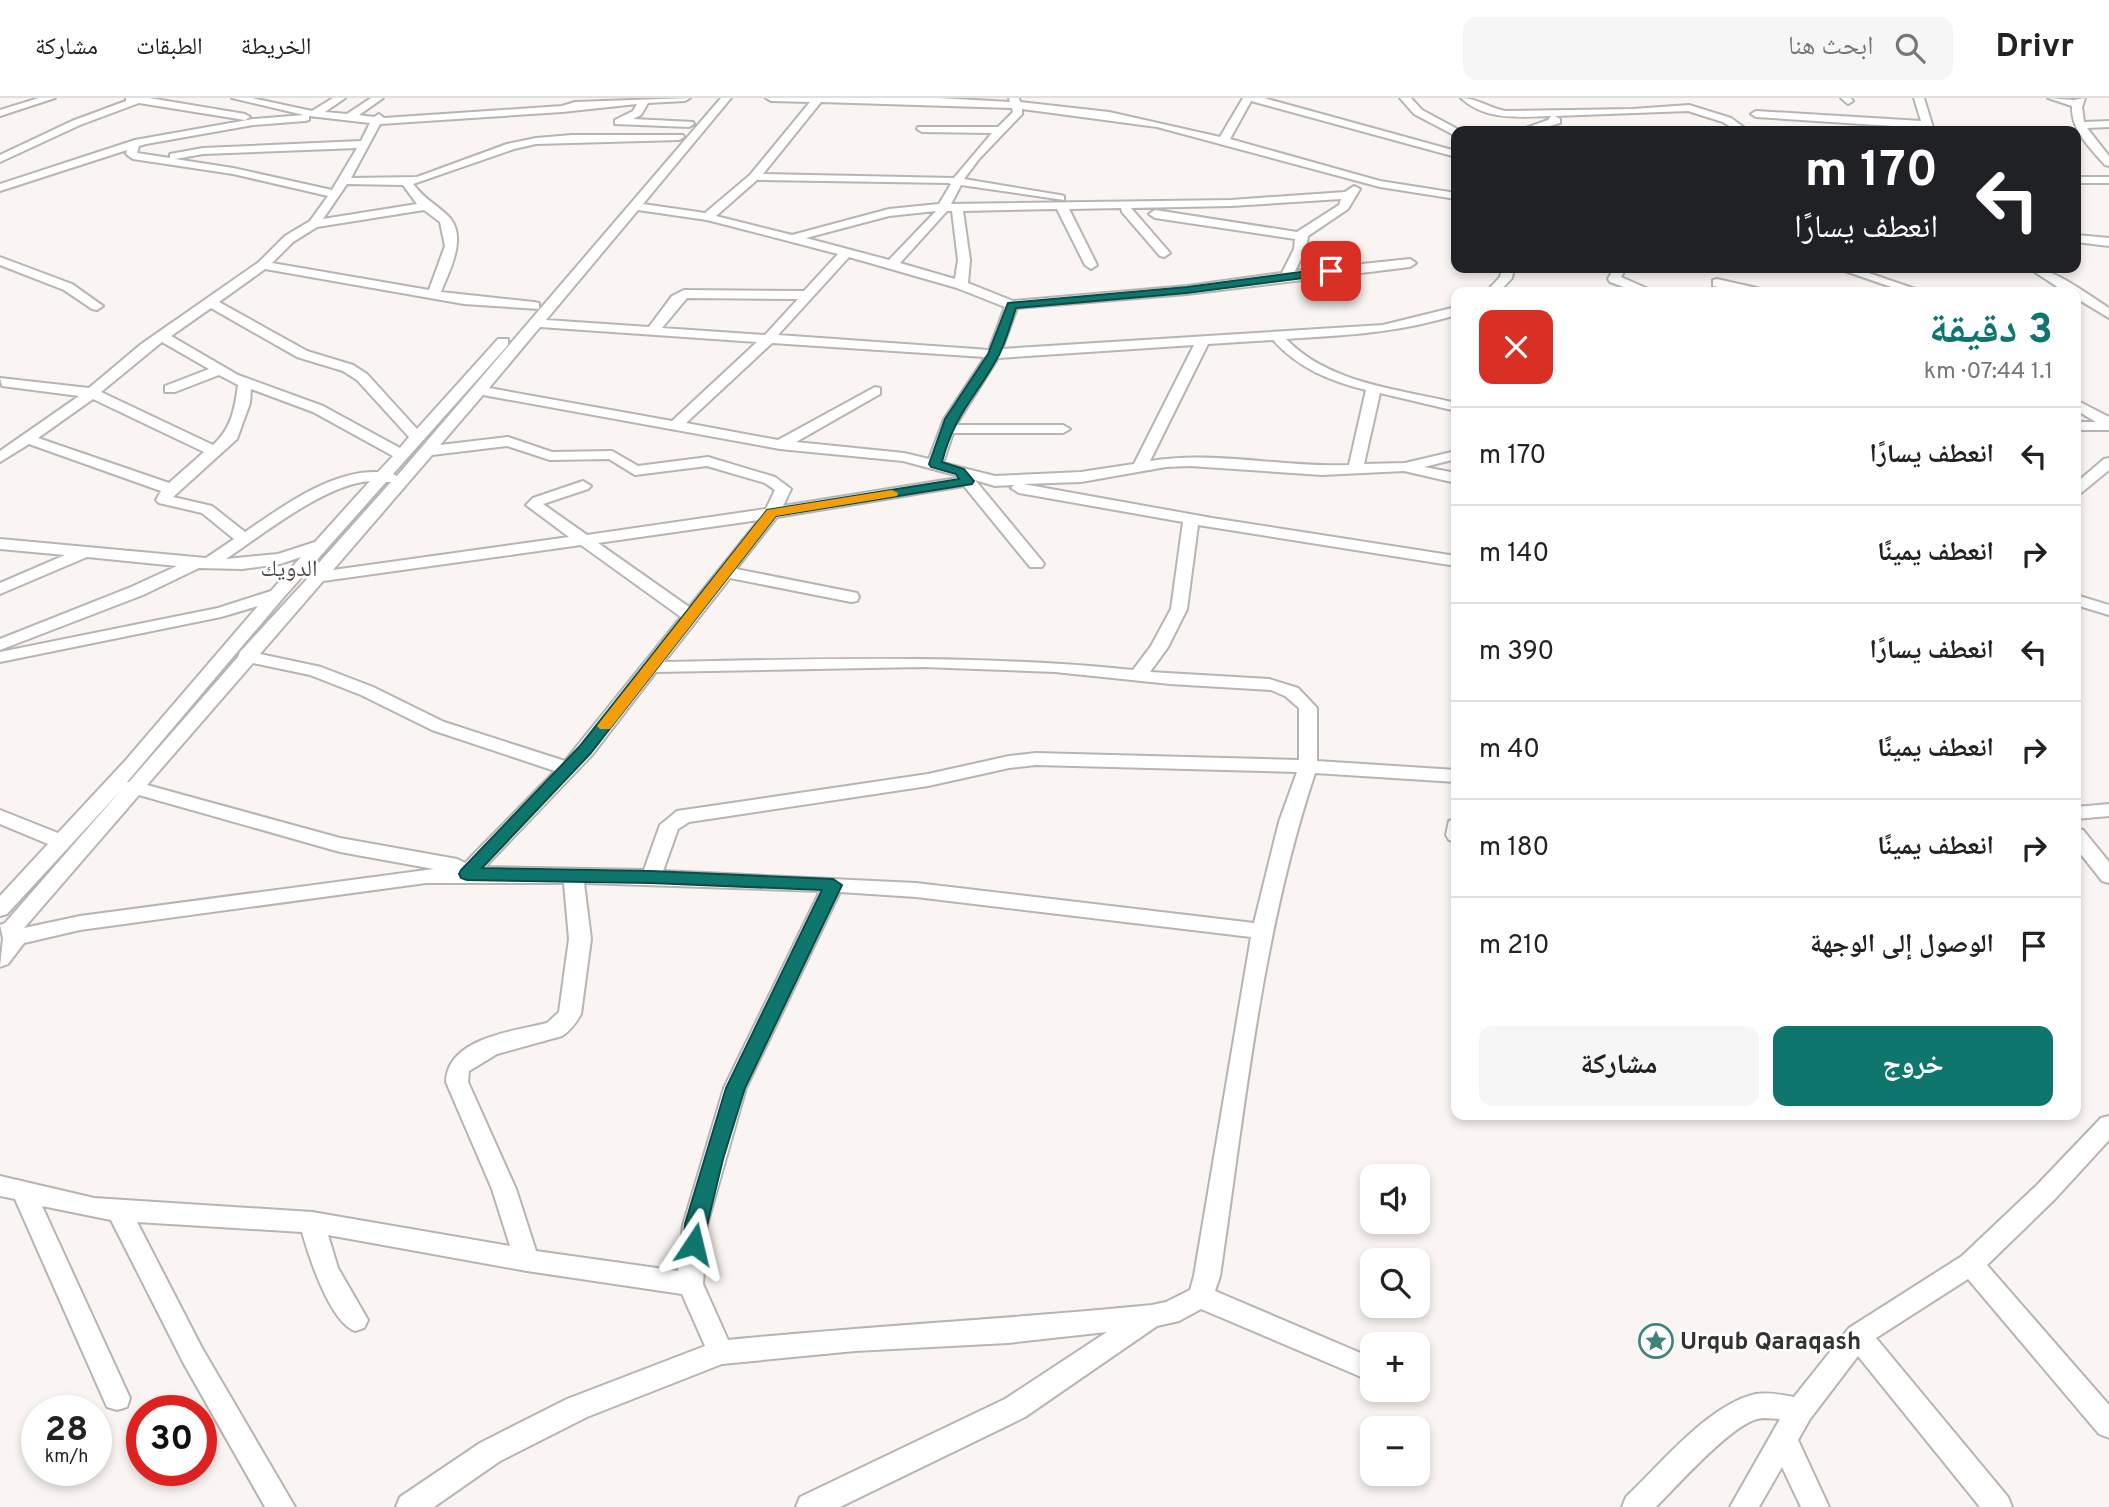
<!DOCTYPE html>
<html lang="ar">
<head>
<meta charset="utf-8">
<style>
  :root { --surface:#fff; --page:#f6f6f6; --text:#222; --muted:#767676; --line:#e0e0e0; --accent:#0f766e }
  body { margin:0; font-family:Overpass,"Noto Naskh Arabic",sans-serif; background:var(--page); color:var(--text); direction:rtl; height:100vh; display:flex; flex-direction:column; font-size:26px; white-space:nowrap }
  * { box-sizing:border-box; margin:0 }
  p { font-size:23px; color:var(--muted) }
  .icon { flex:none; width:38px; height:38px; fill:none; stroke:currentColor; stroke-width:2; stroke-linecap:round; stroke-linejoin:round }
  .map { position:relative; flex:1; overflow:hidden; direction:ltr }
  .details { position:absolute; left:1451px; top:189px; width:630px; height:833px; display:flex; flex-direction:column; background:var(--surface); border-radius:14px; box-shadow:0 4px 10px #0003; direction:rtl }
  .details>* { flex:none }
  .top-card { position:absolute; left:1451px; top:28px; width:630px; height:147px; border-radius:14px; box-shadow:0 4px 10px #0003; direction:rtl; background:#202124; color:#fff; overflow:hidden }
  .fabs { position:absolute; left:1360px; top:1066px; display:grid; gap:14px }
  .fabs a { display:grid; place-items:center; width:70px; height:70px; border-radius:14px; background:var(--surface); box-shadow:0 4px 10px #0003; font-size:35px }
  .speed { position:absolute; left:21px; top:1297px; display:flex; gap:14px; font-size:35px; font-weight:700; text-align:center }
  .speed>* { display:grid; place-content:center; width:91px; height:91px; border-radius:50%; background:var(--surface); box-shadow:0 4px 10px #0003; line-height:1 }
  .speed small { font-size:18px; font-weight:400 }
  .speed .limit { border:10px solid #d22; background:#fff; color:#111 }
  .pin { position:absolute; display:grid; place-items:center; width:60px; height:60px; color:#fff; margin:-30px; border-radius:14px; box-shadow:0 4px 10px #0006 }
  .me { position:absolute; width:77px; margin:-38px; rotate:10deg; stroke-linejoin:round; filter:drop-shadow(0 0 5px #0008) }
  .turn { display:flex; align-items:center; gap:24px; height:147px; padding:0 28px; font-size:32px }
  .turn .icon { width:91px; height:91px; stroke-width:2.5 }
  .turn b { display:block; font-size:49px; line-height:60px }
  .round { display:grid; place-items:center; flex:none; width:74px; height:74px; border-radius:14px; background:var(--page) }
  .head { display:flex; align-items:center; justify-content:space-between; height:119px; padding:0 28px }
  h1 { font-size:42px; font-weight:700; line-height:52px; color:var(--accent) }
  .button { display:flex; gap:14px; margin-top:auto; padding:14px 28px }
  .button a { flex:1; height:80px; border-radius:14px; background:var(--accent); color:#fff; font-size:28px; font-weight:700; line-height:80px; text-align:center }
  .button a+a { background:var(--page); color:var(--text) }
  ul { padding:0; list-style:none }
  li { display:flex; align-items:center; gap:21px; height:98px; padding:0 28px; border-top:2px solid var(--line) }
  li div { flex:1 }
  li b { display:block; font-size:26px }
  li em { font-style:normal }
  header { display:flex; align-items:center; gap:42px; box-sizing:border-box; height:98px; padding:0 35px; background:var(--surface); border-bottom:2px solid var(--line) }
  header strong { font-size:33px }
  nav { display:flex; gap:38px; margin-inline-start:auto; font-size:24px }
  .search { width:490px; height:63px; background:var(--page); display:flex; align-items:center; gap:18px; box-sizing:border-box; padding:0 24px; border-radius:14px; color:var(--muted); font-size:26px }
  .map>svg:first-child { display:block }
</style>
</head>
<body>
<header>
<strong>Drivr</strong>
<div class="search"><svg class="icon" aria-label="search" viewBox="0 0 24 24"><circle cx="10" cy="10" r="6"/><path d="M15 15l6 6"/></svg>ابحث هنا</div>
<nav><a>الخريطة</a><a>الطبقات</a><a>مشاركة</a></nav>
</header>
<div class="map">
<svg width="2109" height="1409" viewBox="0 0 2109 1409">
  <rect width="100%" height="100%" fill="#faf5f3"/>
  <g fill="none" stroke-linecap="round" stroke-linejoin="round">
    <g stroke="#b8b4b2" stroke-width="4">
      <g id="minor">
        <path d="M39,0H55L0,18V12Z"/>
        <path d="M126,0H149L245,16L250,19L245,22L139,5L80,27L0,64V57L72,23L126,3Z"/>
        <path d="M232,0H252L312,13L333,0H345L325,14L347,16L371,0H383L359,17L374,19L379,16L384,20L562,8L575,4L690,0L685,3L648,5L641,17L633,21L693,24L694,26L689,29L615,26V22L633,13L637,6L562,14L380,26L351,80L417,79L507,46L536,40L572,37H683L684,39L679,42L536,46L514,51L413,86C425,102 439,108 450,120C467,141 449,173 441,194L534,204L539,205V211L464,206L265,171L219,204L307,253L353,267L367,276L417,331L498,241H508V247L393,376L397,378L721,0H731L643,106L705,115L750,77L810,4L771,3L766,0H939L1010,4L1009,0H1019L1020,4L1109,14L1220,39L1243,0H1264L1456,53V59L1251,3L1230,41L1380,83L1456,95V101L1380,89L1157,29L1022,11V16L979,61L964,81L1060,97L1064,98V102L961,87L951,106L1231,102L1345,94L1354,88L1360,91L1348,111L1308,138L1306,151L1295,173L1410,161L1416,165L1410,169L1187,196L1017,210L1002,251L1383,227L1456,209V217C1397,235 1347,237 1286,241C1329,286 1399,291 1456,305V313L1380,295L1364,366L1405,365L1456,353V361L1424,369L1456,375V385L1404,373L1322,377L1190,368L1166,369L1081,384L1023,386L1212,420L1456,458V468L1198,427L1187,511L1168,549L1150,574L1269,581L1298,590L1317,610V663L1456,672V684L1315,675C1261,837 1245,1010 1220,1178L1215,1193L1370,1259V1275L1361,1279L1352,1275L1201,1211L1179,1223L1157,1228L1025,1319L840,1409H796L800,1399L1005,1301L1107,1234L1008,1245L855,1253L722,1266L587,1319L500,1363L434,1409H396L400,1399L480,1345L567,1301L705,1248L682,1196L527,1173L328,1137L338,1170L368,1222L364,1230L355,1233C330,1224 309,1159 302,1134L137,1124L202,1250L295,1409H265L184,1266L111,1122L42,1108L130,1300L127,1309L117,1312L107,1309L15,1101L0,1098V1078L94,1100L312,1114L510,1148L492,1091L446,984C447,940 514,933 547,925L559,914L569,841L564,785H426L80,832L24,845L8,866L0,869L3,840L0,827L5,825L123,690L7,816L0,818V798L48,746L0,726V712L58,735L125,663L258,508L221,519L0,564V554L218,510L271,493L301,459L280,466L242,471L199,470L143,497L0,552V541L131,489L177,468L87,459L0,496V485L65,457L0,451V441L206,460L234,441L202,415L159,405L156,402L161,393L29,346L0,364V353L79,298L2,288L0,280L89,290L140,247L259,164L285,138L310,123L328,98L233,76L133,61L126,56L127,52L0,93V86L135,42L253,21L304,17ZM821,4L1012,10L1013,14L998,29H918L917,31L922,34L992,35L954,80L763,76ZM309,18L370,25L361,43L203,50L170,56V60L137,55L139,48L146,46L253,27L305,23L309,22ZM357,50L332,92L233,70L175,61L203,56ZM757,82L948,85L951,86L939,106L889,111L792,137L716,118ZM347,86L403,87L417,106L323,121ZM1341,101L1339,107L1297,134L1155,112L1149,116L1155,120L1295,141L1294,151L1282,175L1187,188L1013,203L968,185L970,162L963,113L1057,111L1085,167L1091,171L1097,167L1069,111L1121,110L1122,114L1160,158L1164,159L1170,155L1131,110L1231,108ZM424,112L440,124L445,148L429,192L272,165L293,144L317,129ZM638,112L707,122L838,156L804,193L684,192L672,198L649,229L546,222ZM936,113L889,162L806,140L889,118ZM947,113H952L958,162L955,181L900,165ZM849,159L957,190L1005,209L989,252L778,237ZM687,200L798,201L765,237L662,230ZM211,210L297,259L343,273L357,282L409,339L400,350L323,308L238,277L171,238ZM540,229L757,244L672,323L489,290ZM1273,242C1298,270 1330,283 1366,292L1349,367C1283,370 1215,352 1150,363L1208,246ZM162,244L209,271L165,288V294H175L219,277L238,287C235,311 231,331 213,347L101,294ZM772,245L985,259L944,321L929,361L904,355L796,344L880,296V290L875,289L778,342L686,325ZM1194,247L1134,366L1081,374L995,378L943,365L953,335H1063L1070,331L1063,327H956L998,260ZM251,291L313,314L393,358L378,374C331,372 282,409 245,434L212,408L173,399L237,341L250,305ZM483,297L780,351L903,363L955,377L957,380L783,408L791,391L775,379L708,359L638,368L612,353L552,354L508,339L440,347ZM93,301L204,354L169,385L38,340ZM507,348L550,362L609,361L635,377L707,368L765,385L775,392L766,411L587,437L543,406L588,391L591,388L583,383L533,400L526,407L569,439L333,472L432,357ZM975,382L995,388L1014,387L1011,390L1019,395L1183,424L1171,511L1151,548L1133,572C977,556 821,561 664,564L730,480L851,504L857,503L859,499L857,495L736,471L777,419L964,388L1030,469H1042L1044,466L1042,463ZM370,383L315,444L278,456L226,461C263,436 326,386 370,383ZM386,384H391L309,476L308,480L240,554L238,559L129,684H127L283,500ZM759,422L689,509L598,445ZM581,447L681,519L565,663L444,624L373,589L321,569L260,556L323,483ZM253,565L310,577L361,597L432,632L555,673L465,765L457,761L340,740L147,687ZM923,569L1055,574L1170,586L1271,592L1285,598L1299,610V662L1036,655L1009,658L928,676L677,713L660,727L644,772L485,769L592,657L656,574ZM1036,667L1297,674L1279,724L1254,825L916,785L663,773L678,731L689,724L928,688L1009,670ZM139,697L340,754L434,771L80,818L24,830ZM584,785L820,793L724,990L683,1127L678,1173L536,1153L516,1091L468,984L469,973L497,956L562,938C571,932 576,925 581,916L591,841ZM840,794L916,799L1251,839L1194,1178L1190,1192L1166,1204L1152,1207C1011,1221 870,1228 728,1242L703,1186L707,1127L746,990Z"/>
        <path d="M1400,0H1411L1422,12L1461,33H1456V37L1452,36L1414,16Z"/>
        <path d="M1461,0C1477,0 1489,10 1505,13L1633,11L1689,7L1731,20L1749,33H1737L1723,24L1688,13L1555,18L1560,21V25L1533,33H1517L1548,22L1551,18C1519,19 1486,23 1461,0Z"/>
        <path d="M1841,0H1851L1853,3L1848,6Z"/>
        <path d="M1914,0H1924L1934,33H1924L1923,30L1756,19L1751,16L1756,13L1921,23Z"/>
        <path d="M2048,0L2074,2L2085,0L2082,9L2084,24L2109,23V29L2087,30L2109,58V68L2105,67C2090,50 2071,32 2072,8Z"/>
        <rect x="2076" y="79" width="33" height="6"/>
        <path d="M2076,137L2109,140V148L2076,144Z"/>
        <path d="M0,159L72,186L103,208L97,212L92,211L64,192L0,167Z"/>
        <path d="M1502,170H1514L1512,180L1499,194H1486L1500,179Z"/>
        <path d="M1614,170H1626L1621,179L1655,194H1638L1610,184L1608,181Z"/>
        <path d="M1836,170H1854L1924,194H1906Z"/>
        <path d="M2029,170C2053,169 2088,197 2109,210V220L2076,200V194H2065Z"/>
        <path d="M1717,181L1761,191L1763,194H1741L1713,188V182Z"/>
        <path d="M2076,302L2109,319V332H2076V324H2096L2076,312Z"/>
        <path d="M2109,360V372L2081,395L2076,396V385L2104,361Z"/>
        <path d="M2076,497L2109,507V517L2076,507Z"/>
        <path d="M2109,706V718L2076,721V709Z"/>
        <path d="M1456,721V744L1449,742L1446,737L1449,723Z"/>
        <path d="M2076,730L2083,732L2109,764V785L2102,783L2076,750Z"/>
        <path d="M2109,1018V1042L2055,1101L1987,1167L2109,1307V1340L2099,1336L1968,1181L1876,1240L2008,1399L2012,1409H1980L1858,1258L1810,1321L1798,1342L1829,1409H1801L1782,1369L1759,1409H1730L1780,1321C1773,1321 1764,1319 1757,1321C1729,1329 1678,1387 1656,1409H1622L1626,1399C1660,1367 1709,1306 1756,1296C1769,1294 1782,1297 1794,1299L1849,1230L1962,1158L2037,1087L2101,1020Z"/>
      </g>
    </g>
    <use href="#minor" fill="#fff" fill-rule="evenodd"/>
  </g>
  <path fill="#0f766e" stroke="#0a4d48" stroke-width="2" d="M1331,170L1336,173L1335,176L1187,195L1016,210C1011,225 1006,243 999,257C977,298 954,316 942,364L964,371L974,383L972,386L776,418L590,656L482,770L651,773L833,781L842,787L745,990L723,1061L701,1152L694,1155L686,1152L683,1146L685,1126L726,990L822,792L651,785L467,782L461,780L459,776L461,772L579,649L767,412L959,381L956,376L931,369L929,366L945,321L988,256L1008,205L1187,189Z"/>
  <path fill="#f59e0b" d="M892,392L898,395L897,398L776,418L610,631H600L597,628L600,624L767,412Z"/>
  <defs>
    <g id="sight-ring" transform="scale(1.75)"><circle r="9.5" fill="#fff" stroke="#3e847b" stroke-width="1.5"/><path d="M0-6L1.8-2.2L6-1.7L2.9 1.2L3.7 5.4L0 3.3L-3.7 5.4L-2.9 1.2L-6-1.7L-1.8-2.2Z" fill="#3e847b"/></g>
  </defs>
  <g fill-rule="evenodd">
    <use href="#sight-ring" x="1656" y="1243"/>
  </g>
  <g text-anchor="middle" stroke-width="5" stroke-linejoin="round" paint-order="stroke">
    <g font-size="23" fill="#4e4a48" stroke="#fff">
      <text x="289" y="478">الدويك</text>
    </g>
    <g font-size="24" font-weight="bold" fill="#353332" stroke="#fff" text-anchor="start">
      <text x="1680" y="1251">Urqub Qaraqash</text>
    </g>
  </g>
</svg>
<div class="fabs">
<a><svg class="icon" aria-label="sound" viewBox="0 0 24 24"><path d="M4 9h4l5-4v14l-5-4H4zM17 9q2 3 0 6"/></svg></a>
<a><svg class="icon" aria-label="search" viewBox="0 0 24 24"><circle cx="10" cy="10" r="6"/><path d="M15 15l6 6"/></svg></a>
<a>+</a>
<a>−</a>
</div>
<div class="speed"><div>28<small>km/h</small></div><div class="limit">30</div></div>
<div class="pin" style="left:1331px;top:173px;background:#d93025"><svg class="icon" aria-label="arrive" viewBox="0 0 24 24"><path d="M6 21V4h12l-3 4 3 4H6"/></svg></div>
<svg class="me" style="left:694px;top:1146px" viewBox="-20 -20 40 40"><path d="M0-17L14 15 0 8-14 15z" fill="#0f766e" stroke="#fff" stroke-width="4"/></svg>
<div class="top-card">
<div class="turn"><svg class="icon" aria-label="left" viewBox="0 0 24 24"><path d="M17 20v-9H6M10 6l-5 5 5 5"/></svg><div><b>170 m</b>انعطف يسارًا</div></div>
</div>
<section class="details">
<div class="head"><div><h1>3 دقيقة</h1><p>1.1 km · 07:44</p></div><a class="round" style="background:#d93025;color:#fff"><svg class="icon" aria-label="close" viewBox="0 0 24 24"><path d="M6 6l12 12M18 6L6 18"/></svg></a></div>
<ul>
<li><svg class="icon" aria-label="left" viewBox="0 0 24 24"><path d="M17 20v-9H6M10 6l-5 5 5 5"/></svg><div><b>انعطف يسارًا</b></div><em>170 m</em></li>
<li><svg class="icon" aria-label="right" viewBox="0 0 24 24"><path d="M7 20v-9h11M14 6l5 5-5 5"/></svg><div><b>انعطف يمينًا</b></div><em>140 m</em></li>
<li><svg class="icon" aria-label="left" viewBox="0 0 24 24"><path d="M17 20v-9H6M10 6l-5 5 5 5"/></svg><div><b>انعطف يسارًا</b></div><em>390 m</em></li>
<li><svg class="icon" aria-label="right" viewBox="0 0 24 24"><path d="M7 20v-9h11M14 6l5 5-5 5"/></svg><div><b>انعطف يمينًا</b></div><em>40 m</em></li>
<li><svg class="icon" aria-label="right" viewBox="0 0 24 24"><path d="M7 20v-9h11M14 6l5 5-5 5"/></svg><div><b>انعطف يمينًا</b></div><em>180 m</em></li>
<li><svg class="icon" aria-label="arrive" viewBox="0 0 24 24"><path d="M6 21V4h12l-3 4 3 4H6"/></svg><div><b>الوصول إلى الوجهة</b></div><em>210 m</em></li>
</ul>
<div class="button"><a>خروج</a><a>مشاركة</a></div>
</section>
</div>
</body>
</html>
